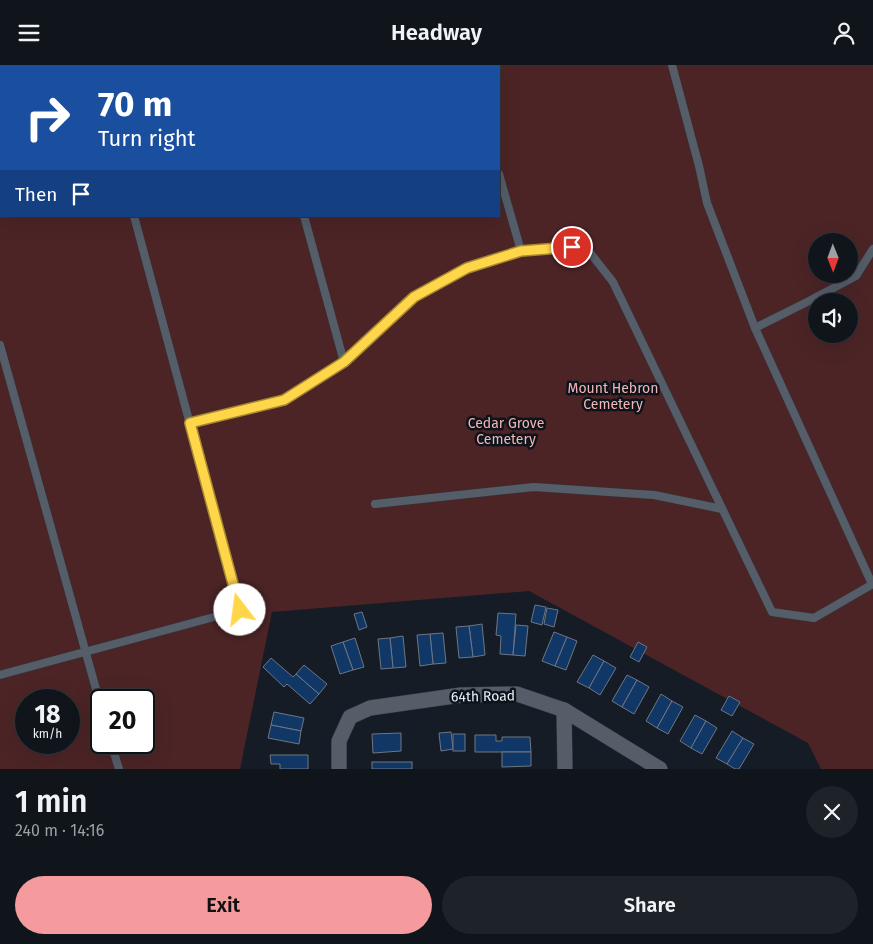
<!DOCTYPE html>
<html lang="en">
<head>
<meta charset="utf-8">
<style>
  :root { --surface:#10151c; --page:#1e2229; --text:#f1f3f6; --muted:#9c9fa3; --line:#30343b; --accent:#f59b9d }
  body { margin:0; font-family:"Fira Sans",sans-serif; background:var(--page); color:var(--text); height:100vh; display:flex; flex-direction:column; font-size:19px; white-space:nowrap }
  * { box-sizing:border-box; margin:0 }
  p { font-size:16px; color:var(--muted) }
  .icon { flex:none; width:28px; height:28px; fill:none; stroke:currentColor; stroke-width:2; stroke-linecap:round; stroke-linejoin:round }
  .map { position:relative; height:704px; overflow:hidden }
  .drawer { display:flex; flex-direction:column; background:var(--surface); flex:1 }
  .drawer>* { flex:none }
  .guide { position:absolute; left:0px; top:0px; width:500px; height:152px; box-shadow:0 5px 20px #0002,0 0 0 1px var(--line); background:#1a4fa0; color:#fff; overflow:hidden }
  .needle { width:32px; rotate:179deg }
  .tools { position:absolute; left:808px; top:168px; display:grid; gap:10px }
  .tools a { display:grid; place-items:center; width:50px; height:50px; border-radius:50%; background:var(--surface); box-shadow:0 5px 20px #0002,0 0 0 1px var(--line); font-size:25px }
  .speed { position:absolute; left:15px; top:624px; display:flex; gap:10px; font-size:25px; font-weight:700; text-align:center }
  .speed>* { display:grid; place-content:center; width:65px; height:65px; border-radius:50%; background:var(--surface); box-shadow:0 5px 20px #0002,0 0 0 1px var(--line); line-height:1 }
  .speed small { font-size:12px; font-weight:400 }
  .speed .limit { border:2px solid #111; border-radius:8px; background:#fff; color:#111 }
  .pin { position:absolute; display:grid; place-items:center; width:42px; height:42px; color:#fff; margin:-21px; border:2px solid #fff; border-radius:50%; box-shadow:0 1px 5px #0007 }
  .me { position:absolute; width:55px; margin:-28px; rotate:345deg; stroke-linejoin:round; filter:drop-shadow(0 0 4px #0008) }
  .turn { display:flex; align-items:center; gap:18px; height:105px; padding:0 15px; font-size:22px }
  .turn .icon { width:65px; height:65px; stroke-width:2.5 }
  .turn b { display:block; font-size:35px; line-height:42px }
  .then { display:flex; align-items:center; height:48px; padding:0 15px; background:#0003; gap:10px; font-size:19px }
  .round { display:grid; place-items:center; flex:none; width:52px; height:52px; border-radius:26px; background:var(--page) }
  .overview { display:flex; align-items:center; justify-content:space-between; height:85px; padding:0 15px }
  h1 { font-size:30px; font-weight:600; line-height:38px }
  .primary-button { display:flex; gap:10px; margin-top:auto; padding:10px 15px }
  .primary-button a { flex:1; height:58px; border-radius:30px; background:var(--accent); color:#111; font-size:20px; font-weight:600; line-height:58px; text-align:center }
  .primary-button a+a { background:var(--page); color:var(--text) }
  header { display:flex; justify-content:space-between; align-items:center; height:65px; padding:0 15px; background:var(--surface); font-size:22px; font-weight:600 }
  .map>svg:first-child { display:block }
</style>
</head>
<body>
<header><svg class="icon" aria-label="menu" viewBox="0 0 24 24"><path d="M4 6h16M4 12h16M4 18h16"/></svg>Headway<svg class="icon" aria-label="person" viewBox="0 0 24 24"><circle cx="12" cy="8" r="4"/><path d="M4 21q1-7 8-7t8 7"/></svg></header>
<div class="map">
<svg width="873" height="704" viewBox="0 0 873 704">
  <rect width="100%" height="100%" fill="#151c25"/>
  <path fill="#4c2426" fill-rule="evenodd" d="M0,0H873V704H821L808,678L529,526L272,547L240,704H0ZM1,1H499V151H1ZM816,176H849V209H816ZM816,236H849V269H816ZM26,635H69V678H26ZM101,635H144V678H101Z"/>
  <g fill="#103766" stroke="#6e7682">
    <path d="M535,540L546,542L542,560L531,557Z"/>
    <path d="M547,543L558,545L554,562L544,559Z"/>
    <path d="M362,547L367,562L359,565L354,549Z"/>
    <path d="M498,548L516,549L513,590L500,589L501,571L496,570Z"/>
    <path d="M482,559L485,590L473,592L469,561Z"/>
    <path d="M516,560L528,561L525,591L513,590Z"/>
    <path d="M469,561L473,592L459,593L456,562Z"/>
    <path d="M554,567L567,572L555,601L542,596Z"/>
    <path d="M443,568L446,598L433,599L430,569Z"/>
    <path d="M430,569L433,599L420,601L417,570Z"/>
    <path d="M403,571L406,602L393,603L390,573Z"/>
    <path d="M567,572L577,576L566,605L555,601Z"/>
    <path d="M355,573L364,602L353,605L343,577Z"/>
    <path d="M390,573L393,603L381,604L378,574Z"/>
    <path d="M343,577L353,605L340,609L331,581Z"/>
    <path d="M638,577L647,582L639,597L630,592Z"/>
    <path d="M593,590L604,596L589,623L577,617Z"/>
    <path d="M271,593L293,612L296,609L319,629L310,639L287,619L284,622L263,602Z"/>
    <path d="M604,596L616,603L600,630L589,623Z"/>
    <path d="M304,600L327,619L319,629L296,609Z"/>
    <path d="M627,610L637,615L622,642L612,636Z"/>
    <path d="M637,615L649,622L634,649L622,642Z"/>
    <path d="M661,629L672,636L657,663L646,656Z"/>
    <path d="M729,631L740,637L732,651L721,645Z"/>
    <path d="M672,636L683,642L668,669L657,663Z"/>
    <path d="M274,647L304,653L301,666L271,660Z"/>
    <path d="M695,650L706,656L691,683L680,676Z"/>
    <path d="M706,656L717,663L702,689L691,683Z"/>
    <path d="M271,660L301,666L299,679L268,673Z"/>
    <path d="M732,666L743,673L727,699L716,693Z"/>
    <path d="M451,667L453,684L441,686L439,668Z"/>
    <path d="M401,668V686L373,688L372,669Z"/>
    <rect x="453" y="669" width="12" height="17"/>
    <path d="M475,670H496V676H502V672H530L531,687H475Z"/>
    <path d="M743,673L754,679L739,704H735L727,699Z"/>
    <path d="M502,687H531V701L502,702Z"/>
    <path d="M270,690H308V704H280V699H271Z"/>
    <rect x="372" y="697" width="40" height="7"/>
  </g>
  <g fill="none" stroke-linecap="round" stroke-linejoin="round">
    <g stroke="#31353c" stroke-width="9">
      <g id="lane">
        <path d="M93,0V1"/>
        <path d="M262,0V1"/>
        <path d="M467,0V1"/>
        <path d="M672,0L699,101L707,138L755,263L872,519"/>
        <path d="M390,1L395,0"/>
        <path d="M0,109H1"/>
        <path d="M499,109L521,186"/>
        <path d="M304,151L344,297"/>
        <path d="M755,263L807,237L856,211L873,184"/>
        <path d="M0,280L101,642"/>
        <path d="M190,358L284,335L344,297L414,232L467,203L521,186L573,183L591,189L613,217L772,547L814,553L873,519"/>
        <path d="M375,439L534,422L654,430L722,444"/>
        <path d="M0,610L240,545L134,151"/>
        <path d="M111,678L119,704"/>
      </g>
    </g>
    <g stroke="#31353c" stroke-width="16">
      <g id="street">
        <path d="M564,645L565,704"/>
        <path d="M339,704V676L350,652L370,643L461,630L517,629L564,645L660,704"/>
      </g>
    </g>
    <use href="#lane" stroke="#555d68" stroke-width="8"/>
    <use href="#street" stroke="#555d68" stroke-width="15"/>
  </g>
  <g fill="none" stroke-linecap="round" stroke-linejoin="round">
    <g stroke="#a68a30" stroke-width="12">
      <path id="route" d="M240,545L190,358L284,335L344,297L414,232L467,203L521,186L572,182"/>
    </g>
    <use href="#route" stroke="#ffd54a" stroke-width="9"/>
  </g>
  <g text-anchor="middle" stroke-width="5" stroke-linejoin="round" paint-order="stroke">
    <g font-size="14" fill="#f4b5b5" stroke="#0c131b">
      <text x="613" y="328">Mount Hebron<tspan x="613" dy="16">Cemetery</tspan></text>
      <text x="506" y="363">Cedar Grove<tspan x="506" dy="16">Cemetery</tspan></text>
    </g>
    <g font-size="14" fill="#eaeff5" stroke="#0c131b">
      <text transform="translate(483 631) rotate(-1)" y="5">64th Road</text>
    </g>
  </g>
</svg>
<div class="tools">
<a><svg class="needle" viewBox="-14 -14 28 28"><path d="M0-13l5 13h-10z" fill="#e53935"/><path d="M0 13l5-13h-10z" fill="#9c9fa3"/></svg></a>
<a><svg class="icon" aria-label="sound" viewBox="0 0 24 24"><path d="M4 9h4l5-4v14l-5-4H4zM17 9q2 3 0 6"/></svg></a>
</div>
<div class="speed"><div>18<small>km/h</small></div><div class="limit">20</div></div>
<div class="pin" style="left:572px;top:182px;background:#d93025"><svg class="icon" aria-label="arrive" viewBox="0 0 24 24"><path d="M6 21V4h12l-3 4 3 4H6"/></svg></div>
<svg class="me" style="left:240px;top:545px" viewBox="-20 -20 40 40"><circle r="19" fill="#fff"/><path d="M0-13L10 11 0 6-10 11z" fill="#ffd54a"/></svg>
<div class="guide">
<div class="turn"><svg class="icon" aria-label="right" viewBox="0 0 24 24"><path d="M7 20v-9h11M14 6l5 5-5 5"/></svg><div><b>70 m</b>Turn right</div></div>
<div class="then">Then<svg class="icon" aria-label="arrive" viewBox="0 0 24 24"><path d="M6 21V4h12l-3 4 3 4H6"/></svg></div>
</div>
</div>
<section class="drawer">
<div class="overview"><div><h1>1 min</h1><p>240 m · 14:16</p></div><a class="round"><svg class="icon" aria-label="close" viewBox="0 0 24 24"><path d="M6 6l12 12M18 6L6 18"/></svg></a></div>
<div class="primary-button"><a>Exit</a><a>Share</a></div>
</section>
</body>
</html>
